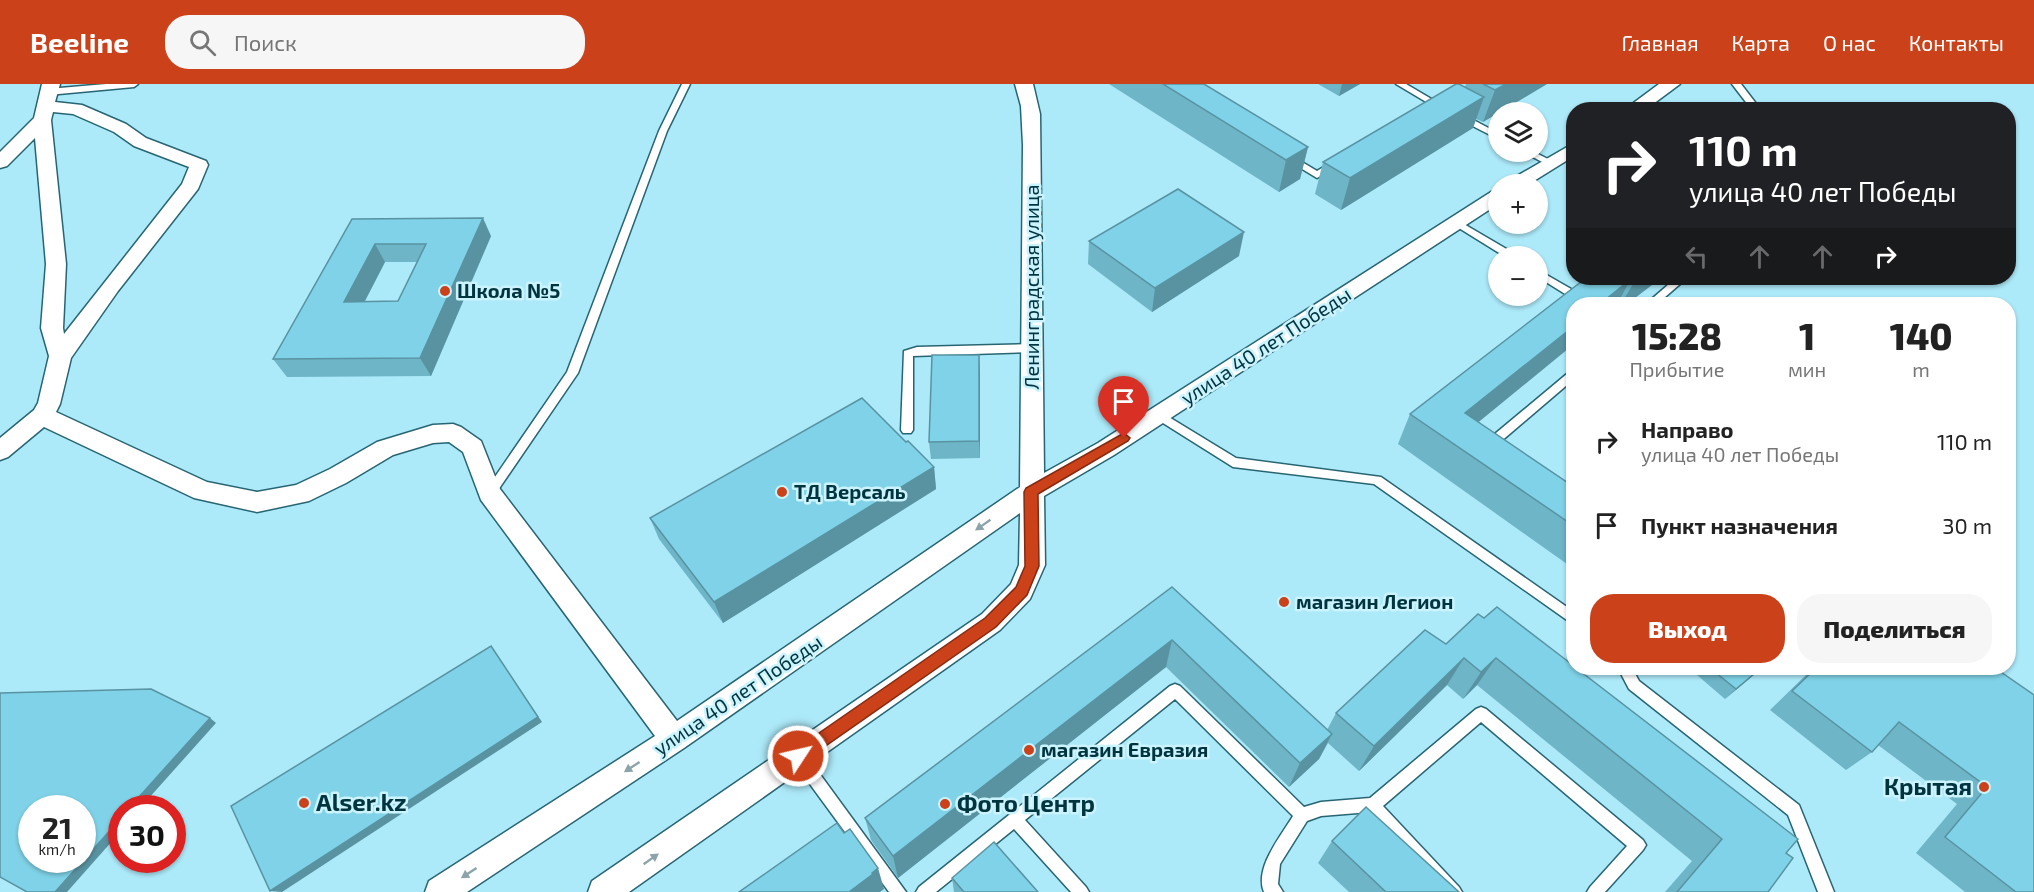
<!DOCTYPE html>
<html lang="ru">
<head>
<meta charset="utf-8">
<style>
  :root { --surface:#fff; --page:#f6f6f6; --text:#222; --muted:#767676; --accent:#ca411a }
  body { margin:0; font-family:"Exo 2",sans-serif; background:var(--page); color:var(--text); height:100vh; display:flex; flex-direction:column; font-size:22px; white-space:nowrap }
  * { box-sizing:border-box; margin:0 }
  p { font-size:20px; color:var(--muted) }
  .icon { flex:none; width:33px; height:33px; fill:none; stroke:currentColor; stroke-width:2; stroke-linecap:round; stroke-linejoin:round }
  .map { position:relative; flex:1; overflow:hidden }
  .panel { position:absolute; left:1566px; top:213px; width:450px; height:378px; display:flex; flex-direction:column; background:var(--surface); border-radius:24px; box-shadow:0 2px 4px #0004 }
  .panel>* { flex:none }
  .banner { position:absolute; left:1566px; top:18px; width:450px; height:183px; border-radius:24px; box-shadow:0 2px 4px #0004; background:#202124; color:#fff; overflow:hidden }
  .fabs { position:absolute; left:1488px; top:18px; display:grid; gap:12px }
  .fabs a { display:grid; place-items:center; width:60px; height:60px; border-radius:50%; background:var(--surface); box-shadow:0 2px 4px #0004; font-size:30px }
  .speed { position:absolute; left:18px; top:711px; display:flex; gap:12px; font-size:30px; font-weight:700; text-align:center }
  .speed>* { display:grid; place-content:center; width:78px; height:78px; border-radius:50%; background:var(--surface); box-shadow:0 2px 4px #0004; line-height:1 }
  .speed small { font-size:15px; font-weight:400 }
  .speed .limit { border:9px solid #d22; background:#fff; color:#111 }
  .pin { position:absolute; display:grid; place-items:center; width:51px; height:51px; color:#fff; margin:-62px -26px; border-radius:50% 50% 50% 0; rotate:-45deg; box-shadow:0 0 6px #0007 }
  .pin .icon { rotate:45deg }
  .me { position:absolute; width:66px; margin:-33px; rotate:55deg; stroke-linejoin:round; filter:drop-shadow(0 0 4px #0008) }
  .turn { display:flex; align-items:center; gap:21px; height:126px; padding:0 24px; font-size:27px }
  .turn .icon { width:78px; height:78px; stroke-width:2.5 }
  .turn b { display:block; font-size:42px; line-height:51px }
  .lanes { display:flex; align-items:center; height:57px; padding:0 24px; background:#0003; justify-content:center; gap:30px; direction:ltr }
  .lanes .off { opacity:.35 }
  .eta { display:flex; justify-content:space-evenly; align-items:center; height:102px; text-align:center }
  .eta b { font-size:36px; font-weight:800; line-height:42px }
  .cta { display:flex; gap:12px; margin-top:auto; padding:12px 24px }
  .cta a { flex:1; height:69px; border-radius:24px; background:var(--accent); color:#fff; font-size:24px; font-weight:800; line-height:69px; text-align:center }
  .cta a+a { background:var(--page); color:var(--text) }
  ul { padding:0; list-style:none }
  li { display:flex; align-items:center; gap:18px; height:84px; padding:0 24px }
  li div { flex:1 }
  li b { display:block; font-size:22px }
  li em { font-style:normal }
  header { display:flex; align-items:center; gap:36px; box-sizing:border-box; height:84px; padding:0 30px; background:var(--accent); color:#fff }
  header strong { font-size:28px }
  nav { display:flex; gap:33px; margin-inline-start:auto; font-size:21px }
  .search { width:420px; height:54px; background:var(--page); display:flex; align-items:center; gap:15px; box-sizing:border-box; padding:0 21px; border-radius:24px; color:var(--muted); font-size:22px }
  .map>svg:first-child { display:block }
</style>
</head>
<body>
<header>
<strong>Beeline</strong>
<div class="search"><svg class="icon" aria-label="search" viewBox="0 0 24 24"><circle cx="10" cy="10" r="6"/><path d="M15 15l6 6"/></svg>Поиск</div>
<nav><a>Главная</a><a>Карта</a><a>О нас</a><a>Контакты</a></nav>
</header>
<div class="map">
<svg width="2034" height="808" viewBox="0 0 2034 808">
  <rect width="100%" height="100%" fill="#ace9f9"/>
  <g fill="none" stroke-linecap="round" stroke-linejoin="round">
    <g stroke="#286573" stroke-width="3">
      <g id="service">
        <path d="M106,0H138L134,3L48,11L44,8L48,5Z"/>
        <path d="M682,0H690L667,47L578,289L494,412H486L484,409L486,406L567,288L659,47Z"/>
        <path d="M1396,0H1406L1445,23L1438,25Z"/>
        <path d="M1732,0H1741L1761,26H1752Z"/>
        <path d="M1462,30L1498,49V55L1459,35L1458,33Z"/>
        <path d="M1523,68H1534L1556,79L1551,82L1548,81Z"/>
        <path d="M1292,72L1317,87L1330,79H1336L1338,81L1317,94L1289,77V73Z"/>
        <path d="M1457,136L1515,170L1516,172H1504L1454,141L1452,139Z"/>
        <path d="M1538,186L1592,217L1593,220H1581L1538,193Z"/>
        <path d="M1676,194H1687L1657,220H1646Z"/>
        <path d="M1033,260L1038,264L1033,268L913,272V346L911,349H903L901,346L904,267L917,263Z"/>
        <path d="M1574,284V295L1492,365H1484L1482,362L1484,359Z"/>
        <path d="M1159,327L1236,374L1381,393L1574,528V541L1374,400L1233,383L1155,334L1153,331Z"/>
        <path d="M1618,584H1632L1639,597L1799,721L1834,808H1818L1788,731L1629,605Z"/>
        <path d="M1175,600L1180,602L1304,723L1321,718L1370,714L1476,625L1481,623L1486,625L1643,756L1646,761L1643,766L1605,808H1587L1590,803L1627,762L1481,638L1383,722L1459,803L1462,808H1444L1370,728L1321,732L1307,737L1280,780L1278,800L1283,808H1264C1254,784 1281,752 1293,732L1175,615L1025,736L1086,803L1089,808H1071L1014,745L936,808H916L919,803L1170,602Z"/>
        <path d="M798,665L803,667L906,808H889L793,677L791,672L793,667Z"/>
      </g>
    </g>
    <g stroke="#286573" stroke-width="3">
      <g id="minor">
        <path d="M42,0H60L55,18L82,21L126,40L146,54L206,77L208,81L198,105L118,207L71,274L60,320L56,328L207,398L257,408L296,401L330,385L377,358L433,341L453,340L461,343L481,357L500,405L677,637L1020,403L1023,61L1021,22L1015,0H1033L1040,30L1044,389L1098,359L1491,108L1498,106V120L1114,371L1044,412L1045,481L1030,515L1000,546L629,808H588L592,797L982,530L1011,500L1019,481L1020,429L684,664L467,808H425L429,797L655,652L481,416L463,368L449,358L433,359L393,371L346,399L309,417L257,428L194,414L44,343L8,373L0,376V354L34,326L38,319L49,272L41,244L46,180L35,54L7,82L0,84V68L34,34ZM53,28L73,30L114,48L134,62L189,83L182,100L64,250L63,244L66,180L51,36Z"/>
        <path d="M1659,0H1680L1645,26H1624Z"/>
        <path d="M1574,59V72L1529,100H1508L1510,96Z"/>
      </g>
    </g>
    <use href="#service" fill="#fff" fill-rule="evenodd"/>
    <use href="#minor" fill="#fff" fill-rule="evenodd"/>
  </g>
  <g fill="#6db5c7" fill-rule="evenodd">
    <path d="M1109,0H1204L1308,63L1300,95L1279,108Z"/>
    <path d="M1318,0H1360L1339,12Z"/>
    <path d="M1466,0H1547L1483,38L1476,35L1473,44L1341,126L1315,110L1323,78L1465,3Z"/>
    <path d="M352,135L491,152L431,292L287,293L273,275ZM385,178H417L398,217H365Z"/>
    <path d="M1089,157L1239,172L1152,228L1088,180Z"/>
    <path d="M1586,194H1661L1627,220H1574L1478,338L1574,403V485L1398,360L1410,330Z"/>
    <path d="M979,271L980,374L931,375L929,358Z"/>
    <path d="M906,358L934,383L936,405L723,539L659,455L650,434Z"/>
    <path d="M1172,503L1327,646L1336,629L1446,560L1478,530L1786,769L1768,808H1665L1692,777L1477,601L1463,615L1447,601L1359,687L1328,659L1319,675L1289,703L1166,583L898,794L871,756L865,734Z"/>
    <path d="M1691,584H1762L1725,615L1690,585Z"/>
    <path d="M1813,584H1995L2034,808H1965L1916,769L1957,720L1878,661L1872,668L1846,686L1770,626Z"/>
    <path d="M1332,757L1459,808H1349L1318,779Z"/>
    <path d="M952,794L1038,808H954Z"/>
  </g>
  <g fill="#5993a2">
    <path d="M1342,0H1360L1339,12Z"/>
    <path d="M1506,0H1547L1483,38L1495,6Z"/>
    <path d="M1484,13L1473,44L1341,126L1350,94Z"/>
    <path d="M1308,63L1300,95L1279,108L1286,76Z"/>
    <path d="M483,134L491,152L431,292L420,274Z"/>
    <path d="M1244,148L1239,172L1152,228L1155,204Z"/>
    <path d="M375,160L385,178L355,236L344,218Z"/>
    <path d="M1639,194H1661L1627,220H1621L1635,197Z"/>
    <path d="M1631,195L1617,220H1600Z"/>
    <path d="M1574,242V260L1453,359L1465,329Z"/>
    <path d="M979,271L980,288V374L979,357Z"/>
    <path d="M934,383L936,405L723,539L714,518Z"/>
    <path d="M1172,556L1166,583L898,794L893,772Z"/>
    <path d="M491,562L542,638L282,808L270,807Z"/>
    <path d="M1464,574L1447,601L1359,687L1374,662Z"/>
    <path d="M1496,574L1477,601L1463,615L1481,588Z"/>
    <path d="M1761,584H1762L1725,615L1736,605Z"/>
    <path d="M210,634L216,639L140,724H129Z"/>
    <path d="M1332,650L1319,675L1289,703L1300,679Z"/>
    <path d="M122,733V746L67,808H55Z"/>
    <path d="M878,784L884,805L880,808H849Z"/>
  </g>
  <g fill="#7fd2e7" stroke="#5993a2" stroke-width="1.5" fill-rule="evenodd">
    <path d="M1163,0H1204L1308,63L1286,76Z"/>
    <path d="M1456,0H1459L1484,13L1350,94L1323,78Z"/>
    <path d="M1483,0H1506L1495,6Z"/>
    <path d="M1178,105L1244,148L1155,204L1089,157Z"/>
    <path d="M483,134L420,274L273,275L352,135ZM375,160H426L398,217L344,218Z"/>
    <path d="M1586,194H1639L1635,197L1631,195L1600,220H1574V242L1465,329L1574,403V442L1410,330Z"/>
    <path d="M932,271H979V357L929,358Z"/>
    <path d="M862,314L906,358L908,357L934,383L714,518L650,434Z"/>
    <path d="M1172,503L1332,650L1300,679L1172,556L893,772L865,734Z"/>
    <path d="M1497,523L1574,582V584H1576L1798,755L1786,769L1793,774L1768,808H1677L1722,755L1496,574L1481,588L1464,574L1374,662L1336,629L1425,546L1446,560L1478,530L1484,534Z"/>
    <path d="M491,562L538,633L270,807L231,722Z"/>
    <path d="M1710,584H1761L1736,605Z"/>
    <path d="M1816,584H1995L2034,611V808H2016L1945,753L1987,703L1899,638L1872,668L1792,607Z"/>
    <path d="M151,605L210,634L129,724H122V733L55,808H27L0,793V609ZM32,724H82V776H32Z"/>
    <path d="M1366,723L1459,808H1386L1332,757Z"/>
    <path d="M837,739L844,749L850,745L878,784L872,789L873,790L849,808H739Z"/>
    <path d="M994,758L1038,808H964L952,794Z"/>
  </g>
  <defs><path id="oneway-solid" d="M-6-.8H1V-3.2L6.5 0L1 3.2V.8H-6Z" transform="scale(1.5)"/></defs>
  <g fill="#8ca4a9">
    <use href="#oneway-solid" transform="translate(983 441) rotate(145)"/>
    <use href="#oneway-solid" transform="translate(632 683) rotate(147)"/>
    <use href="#oneway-solid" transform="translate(651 775) rotate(-35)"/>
    <use href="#oneway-solid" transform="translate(469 789) rotate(147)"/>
  </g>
  <path fill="#ca411a" stroke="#832a11" stroke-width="1.5" d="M1124,349L1130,354L1128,357L1038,410L1039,482L1027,511L996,543L804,677L798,680L793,677L790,672L793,667L985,534L1016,503L1025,482L1024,408L1026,404Z"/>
  <g fill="#ca411a" stroke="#cbf3fe" stroke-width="2">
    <circle cx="445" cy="207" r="6"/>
    <circle cx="782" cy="408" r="6"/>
    <circle cx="1284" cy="518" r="6"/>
    <circle cx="1029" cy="666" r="6"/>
    <circle cx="1984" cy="703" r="6"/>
    <circle cx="304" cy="719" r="6"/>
    <circle cx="945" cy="720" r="6"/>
  </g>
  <g text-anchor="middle" stroke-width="5" stroke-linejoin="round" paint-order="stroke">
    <g font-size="20" fill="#003540" stroke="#cbf3fe">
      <text transform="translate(1032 203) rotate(-90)" y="7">Ленинградская улица</text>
      <text transform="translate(1266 262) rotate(-33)" y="7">улица 40 лет Победы</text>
      <text transform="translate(738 611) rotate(-34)" y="7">улица 40 лет Победы</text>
    </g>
    <g font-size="20" font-weight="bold" fill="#003540" stroke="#cbf3fe" text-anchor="start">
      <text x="457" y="214">Школа №5</text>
      <text x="794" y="415">ТД Версаль</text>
      <text x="1296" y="525">магазин Легион</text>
      <text x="1041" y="673">магазин Евразия</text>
    </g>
    <g font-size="24" font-weight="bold" fill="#003540" stroke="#cbf3fe" text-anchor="start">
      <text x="1972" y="711" text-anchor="end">Крытая</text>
      <text x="316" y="727">Alser.kz</text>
      <text x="957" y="728">Фото Центр</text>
    </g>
  </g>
</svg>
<div class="fabs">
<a><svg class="icon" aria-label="layers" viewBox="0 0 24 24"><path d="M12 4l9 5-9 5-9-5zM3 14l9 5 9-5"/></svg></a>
<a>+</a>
<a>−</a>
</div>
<div class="speed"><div>21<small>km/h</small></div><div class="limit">30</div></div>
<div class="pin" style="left:1124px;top:354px;background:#d93025"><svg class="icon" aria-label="arrive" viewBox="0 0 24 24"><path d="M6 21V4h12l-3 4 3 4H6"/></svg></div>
<svg class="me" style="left:798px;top:672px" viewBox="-20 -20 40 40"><circle r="17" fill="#ca411a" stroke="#fff" stroke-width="3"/><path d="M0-11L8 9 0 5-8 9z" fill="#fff"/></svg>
<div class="banner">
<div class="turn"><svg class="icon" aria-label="right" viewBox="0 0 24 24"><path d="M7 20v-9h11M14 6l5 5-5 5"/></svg><div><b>110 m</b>улица 40 лет Победы</div></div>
<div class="lanes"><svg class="icon off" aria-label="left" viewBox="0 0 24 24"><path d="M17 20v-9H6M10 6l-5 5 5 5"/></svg><svg class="icon off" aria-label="ahead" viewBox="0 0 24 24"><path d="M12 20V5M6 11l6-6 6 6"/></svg><svg class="icon off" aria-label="ahead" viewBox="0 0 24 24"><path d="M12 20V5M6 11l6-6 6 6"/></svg><svg class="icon" aria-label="right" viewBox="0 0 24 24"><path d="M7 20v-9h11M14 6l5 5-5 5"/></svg></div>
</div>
<section class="panel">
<div class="eta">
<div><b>15:28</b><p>Прибытие</p></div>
<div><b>1</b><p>мин</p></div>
<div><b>140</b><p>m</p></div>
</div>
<ul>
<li><svg class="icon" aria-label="right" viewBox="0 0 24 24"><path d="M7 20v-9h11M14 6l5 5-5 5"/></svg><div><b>Направо</b><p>улица 40 лет Победы</p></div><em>110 m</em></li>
<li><svg class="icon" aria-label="arrive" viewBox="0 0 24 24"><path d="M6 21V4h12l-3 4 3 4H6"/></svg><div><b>Пункт назначения</b></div><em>30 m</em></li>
</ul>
<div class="cta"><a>Выход</a><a>Поделиться</a></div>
</section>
</div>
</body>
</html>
